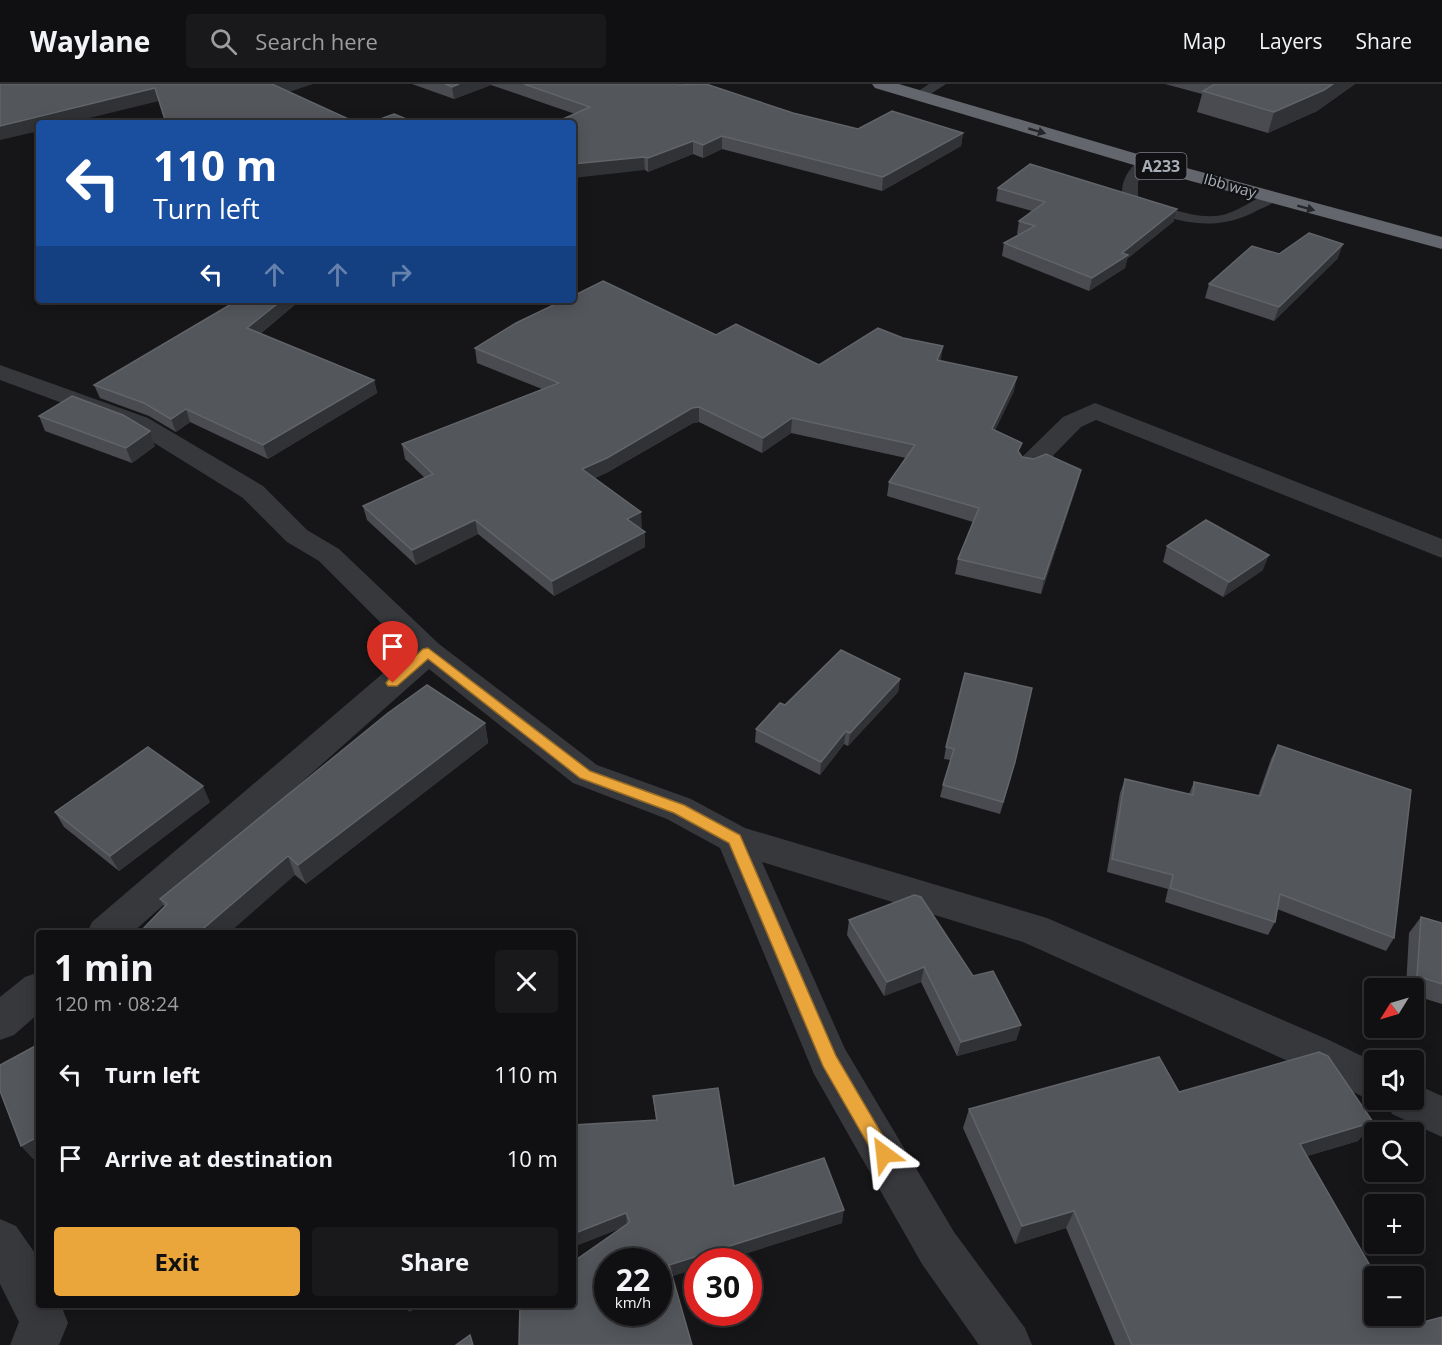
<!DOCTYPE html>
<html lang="en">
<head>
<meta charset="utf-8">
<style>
  :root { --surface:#101012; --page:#19191b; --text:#f1f3f6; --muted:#9c9d9f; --line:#303032; --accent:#eaa63b }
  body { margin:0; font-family:"Open Sans",sans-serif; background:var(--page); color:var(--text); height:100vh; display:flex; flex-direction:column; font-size:22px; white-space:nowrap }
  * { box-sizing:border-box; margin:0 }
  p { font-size:20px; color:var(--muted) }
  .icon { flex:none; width:33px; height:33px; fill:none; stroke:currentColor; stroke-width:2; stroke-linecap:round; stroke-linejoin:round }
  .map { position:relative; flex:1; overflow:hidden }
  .details { position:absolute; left:36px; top:846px; width:540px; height:378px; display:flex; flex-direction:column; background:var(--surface); border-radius:6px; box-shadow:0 3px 15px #0003,0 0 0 2px var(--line) }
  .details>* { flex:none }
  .hud { position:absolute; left:36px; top:36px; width:540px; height:183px; border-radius:6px; box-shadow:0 3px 15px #0003,0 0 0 2px var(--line); background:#1a4fa0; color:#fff; overflow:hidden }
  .needle { width:39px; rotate:233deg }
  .buttons { position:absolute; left:1364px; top:894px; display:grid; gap:12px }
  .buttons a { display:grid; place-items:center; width:60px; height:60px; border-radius:6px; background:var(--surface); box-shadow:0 3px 15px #0003,0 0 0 2px var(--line); font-size:30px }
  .speed { position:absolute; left:594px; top:1164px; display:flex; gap:12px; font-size:30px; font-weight:700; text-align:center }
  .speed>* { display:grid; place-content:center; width:78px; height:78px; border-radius:50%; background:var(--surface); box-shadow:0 3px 15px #0003,0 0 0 2px var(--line); line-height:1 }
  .speed small { font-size:15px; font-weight:400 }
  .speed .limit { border:9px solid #d22; background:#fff; color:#111 }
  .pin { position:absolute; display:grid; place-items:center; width:51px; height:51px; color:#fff; margin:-62px -26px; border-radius:50% 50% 50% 0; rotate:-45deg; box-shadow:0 0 6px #0007 }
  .pin .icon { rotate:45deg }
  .me { position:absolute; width:66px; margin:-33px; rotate:330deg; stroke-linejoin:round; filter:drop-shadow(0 0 4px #0008) }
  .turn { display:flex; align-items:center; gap:21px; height:126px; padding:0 18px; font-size:27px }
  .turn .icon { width:78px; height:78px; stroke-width:2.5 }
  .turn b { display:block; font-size:42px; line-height:51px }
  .lanes { display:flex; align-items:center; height:57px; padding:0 18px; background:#0003; justify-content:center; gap:30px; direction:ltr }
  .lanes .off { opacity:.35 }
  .round { display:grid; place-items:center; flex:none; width:63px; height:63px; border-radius:6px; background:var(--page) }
  .summary { display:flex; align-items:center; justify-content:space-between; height:102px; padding:0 18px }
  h1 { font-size:36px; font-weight:700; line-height:45px }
  .button { display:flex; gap:12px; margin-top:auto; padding:12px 18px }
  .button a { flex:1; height:69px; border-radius:6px; background:var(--accent); color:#111; font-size:24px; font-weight:700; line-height:69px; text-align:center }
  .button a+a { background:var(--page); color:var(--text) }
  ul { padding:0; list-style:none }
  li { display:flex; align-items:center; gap:18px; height:84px; padding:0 18px }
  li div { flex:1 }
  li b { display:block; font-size:22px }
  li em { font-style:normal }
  header { display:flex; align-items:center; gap:36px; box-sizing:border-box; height:84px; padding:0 30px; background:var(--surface); border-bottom:2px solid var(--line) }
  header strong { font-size:28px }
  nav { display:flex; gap:33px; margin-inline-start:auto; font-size:21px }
  .search { width:420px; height:54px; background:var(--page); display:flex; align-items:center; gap:15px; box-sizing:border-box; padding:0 21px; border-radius:6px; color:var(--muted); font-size:22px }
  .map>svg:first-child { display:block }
</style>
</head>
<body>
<header>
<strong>Waylane</strong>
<div class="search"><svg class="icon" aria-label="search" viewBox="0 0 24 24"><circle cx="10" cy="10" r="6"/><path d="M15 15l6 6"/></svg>Search here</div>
<nav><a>Map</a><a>Layers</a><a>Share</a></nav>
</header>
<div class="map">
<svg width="1442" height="1261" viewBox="0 0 1442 1261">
  <rect width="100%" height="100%" fill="#161618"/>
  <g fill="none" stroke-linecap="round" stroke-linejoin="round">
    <g fill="#37383c" fill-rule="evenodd">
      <path d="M929,0H946L923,15H913L911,12Z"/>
      <path d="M1146,74L1153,78L1138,98V112C1162,122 1199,138 1226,130C1239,126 1252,117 1264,111L1270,109L1278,114C1273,120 1265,123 1258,126C1212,152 1170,136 1124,117C1117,102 1130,78 1146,74Z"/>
    </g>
    <g fill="#37383c" fill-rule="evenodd">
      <path d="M0,281L148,334L263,402L307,446L339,465L439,560L597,681L691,715L745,744L1047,834L1329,956L1374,978V1016H1382L1374,1018L1299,982L1023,858L762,778L845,965L954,1148L1025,1244L1032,1261H979L922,1180L814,990L720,764L667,735L573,699L429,585L132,849H87L92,838L409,567L319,477L287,458L243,414L130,344L0,296Z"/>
      <path d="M1095,319L1442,455V474L1096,336L1081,343L1039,386L1030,388L1021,386L1017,380L1021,374L1063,333Z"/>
      <path d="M39,888V929L14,951L0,956V913L25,893Z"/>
      <path d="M1413,999L1442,1012V1053L1392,1030L1386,1016H1413Z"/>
      <path d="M0,1135L16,1142L39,1175V1221H61L68,1239L59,1261H10L19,1238L0,1200Z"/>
    </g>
    <path fill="#63666d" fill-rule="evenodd" d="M872,0H899L1168,79L1442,153V165L1154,87L875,4Z"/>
  </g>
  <g fill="#494b50">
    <path d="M412,0H678V1L858,45L963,49L961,62L882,107L722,65L703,74L693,70L648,88L645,86L575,30L491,1L454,15Z"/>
    <path d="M1165,0H1355L1317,27L1268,49L1197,28L1202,10Z"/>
    <path d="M998,104L1174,137L1127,175L1125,184L1089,207L1002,172L1004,159L1019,150H1017L1019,137L1032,127L996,117Z"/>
    <path d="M1279,170L1338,174L1274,237L1205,214L1209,200Z"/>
    <path d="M238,216H297L298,218L260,250L374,296L377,309L268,375L190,338L176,348L149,332L100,314L94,301Z"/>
    <path d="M716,251L819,281L941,277L1014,307L995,346L1020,369L1022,373L1077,401L1041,510L955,490L958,475L973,438L887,412L889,398L906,374L791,349L762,369L699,338L693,339L608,388L595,394L642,443L640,444L645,463L554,512L478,450L416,481L367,436L363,422L425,394L405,375L402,360L542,305L477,279L475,264Z"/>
    <path d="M39,332L155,362L132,379L45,347Z"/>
    <path d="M1167,462L1263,486L1223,513L1163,478Z"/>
    <path d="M965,589L1012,690L1000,730L940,713L943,701L951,676L944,675L946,663Z"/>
    <path d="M900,595L898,608L848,662L844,660L820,691L755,658L756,645L785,621Z"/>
    <path d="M485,639L488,659L306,800L295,791L164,822L160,815Z"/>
    <path d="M1278,661L1394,854L1386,867L1277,825L1275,838L1268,851L1165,818L1168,805L1107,788L1120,709L1125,695L1189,710L1194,698L1258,712L1271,675Z"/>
    <path d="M210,718L119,787L64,743L55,728Z"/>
    <path d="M1421,833L1442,839V920L1413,911V904H1406L1409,849Z"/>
    <path d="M849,836L973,892L1021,941L1016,956L957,972L921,898L884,912L847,851Z"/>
    <path d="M1179,1008L1373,1038L1358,1057L1307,1072L1405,1243L1442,1261H1115L1066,1144L1015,1160L963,1044L969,1025Z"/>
    <path d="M653,1012L734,1102L842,1139L719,1178H698V1184L672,1192L621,1144L573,1163L656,1037Z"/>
  </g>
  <g fill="#303235">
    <path d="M271,0H313L274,13Z"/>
    <path d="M459,0H491V1L454,15L452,3Z"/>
    <path d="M1333,0H1355L1317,27L1268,49L1274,28Z"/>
    <path d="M155,4L159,17L69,39H39V47L0,56V42Z"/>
    <path d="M963,49L961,62L882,107L883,93Z"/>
    <path d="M722,52V65L703,74V61Z"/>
    <path d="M693,57V70L648,88V74Z"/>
    <path d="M644,73L645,86L573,94V80Z"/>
    <path d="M1177,125L1174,137L1127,175L1125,184L1089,207L1092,194Z"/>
    <path d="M1343,160L1338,174L1274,237L1279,223Z"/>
    <path d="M282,216H297L298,218L251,257L247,244Z"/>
    <path d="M943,262L941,276L935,290L937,276Z"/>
    <path d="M1017,293L1014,307L989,359L992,345Z"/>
    <path d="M374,296L377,309L268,375L263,361Z"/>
    <path d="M699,323V338L693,339L608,388L583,399L582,385L692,324Z"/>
    <path d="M186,325L190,338L176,348L171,335Z"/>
    <path d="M792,334L791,349L762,369L763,354Z"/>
    <path d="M150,347L155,362L132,379L126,364Z"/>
    <path d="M1081,386L1077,401L1041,510L1044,495Z"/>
    <path d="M641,428L642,443L628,450L627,435Z"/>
    <path d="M475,436L478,450L416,481L412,466Z"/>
    <path d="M645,448V463L554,512L552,497Z"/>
    <path d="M1269,471L1263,486L1223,513L1229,498Z"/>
    <path d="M900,595L898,608L848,662L850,649Z"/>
    <path d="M485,639L488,659L306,800L298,781Z"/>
    <path d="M846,647L844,660L820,691L821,678Z"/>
    <path d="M203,702L210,718L119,787L110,772Z"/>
    <path d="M288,772L295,791L229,849H198Z"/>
    <path d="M924,883L921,898L884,912L887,898Z"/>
    <path d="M1021,941L1016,956L957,972L961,958Z"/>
    <path d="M1373,1038L1358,1057L1287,1078L1300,1060Z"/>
    <path d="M39,1052V1072L33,1075L21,1062Z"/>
    <path d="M844,1126L842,1139L719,1178H698V1184L670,1193L669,1181Z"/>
    <path d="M1074,1127L1066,1144L1015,1160L1022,1142Z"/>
    <path d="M626,1129L627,1142L573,1163V1150Z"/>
    <path d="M408,1221H426L409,1228L406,1222Z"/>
  </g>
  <g fill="#53565b" stroke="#616469" stroke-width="1.5" fill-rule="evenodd">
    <path d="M0,0H272L357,39H166L155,4L0,42Z"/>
    <path d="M445,0H459L452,3Z"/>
    <path d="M524,0H678V1L706,0L793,29L858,45L892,27L963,49L883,93L722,52L703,61L693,57L648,74L644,73L573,80V39H554L590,23Z"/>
    <path d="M1215,0H1333L1324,6L1274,28L1203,7Z"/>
    <path d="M394,30L416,39H369Z"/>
    <path d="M1030,80L1177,125L1122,169L1128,171L1092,194L1004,159L1035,142L1019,137L1045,118L998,104Z"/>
    <path d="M1309,149L1343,160L1279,223L1209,200L1252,162L1279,170Z"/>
    <path d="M603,197L716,251L736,240L819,281L878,244L903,254L943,262L937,276L1017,293L992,345L1022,359L1018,367L1022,373L1034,375L1046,370L1081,386L1044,495L958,475L979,424L889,398L915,361L792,334L763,354L699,323L692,324L607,374L582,385L641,428L627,435L645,448L552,497L475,436L412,466L363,422L433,390L402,360L559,299L475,264L516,239L564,216H573V212Z"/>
    <path d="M238,216H282L247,244L374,296L263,361L186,325L171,335L144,319L94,301Z"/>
    <path d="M72,312L123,331L150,347L126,364L39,332Z"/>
    <path d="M1206,436L1269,471L1229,498L1167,462Z"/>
    <path d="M841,566L900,595L850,649L846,647L821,678L756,645L780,619L785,621Z"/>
    <path d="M965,589L1032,604L1015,678L1003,718L943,701L954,665L946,663Z"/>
    <path d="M427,601L485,639L298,781L288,772L198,849H139L167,820L160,815L388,629Z"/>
    <path d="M1278,661L1411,706L1394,854L1280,810L1275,838L1170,804L1173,791L1112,775L1125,695L1193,711L1194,698L1260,712Z"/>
    <path d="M148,663L203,702L110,772L55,728Z"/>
    <path d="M914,811L921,813L973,892L993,887L1021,941L961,958L924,883L887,898L849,836Z"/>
    <path d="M1421,833L1442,839V900L1417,892Z"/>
    <path d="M37,961L39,965V1052L21,1062L0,1007V981Z"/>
    <path d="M1319,968L1328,972L1373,1038L1300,1060L1376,1192H1374V1232H1398L1405,1243L1442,1233V1261H1132L1074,1127L1022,1142L969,1025L1159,973L1179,1008Z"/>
    <path d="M718,1004L734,1102L824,1074L844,1126L669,1181L692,1261H519L520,1221H573V1178L630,1138L626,1129L573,1150V1041L657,1036L653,1012ZM608,1178H658V1228H608Z"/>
    <path d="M470,1251L473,1261H456Z"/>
  </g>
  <defs><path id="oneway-solid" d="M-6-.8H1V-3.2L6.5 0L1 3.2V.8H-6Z" transform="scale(1.5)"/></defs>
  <g fill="#26262a">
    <use href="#oneway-solid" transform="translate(1037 47) rotate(16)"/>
    <use href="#oneway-solid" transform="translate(1306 124) rotate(15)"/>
  </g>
  <path fill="#eaa63b" stroke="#986c26" stroke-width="1.5" d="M428,564L590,687L684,721L740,751L836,972L890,1064L893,1070L890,1076L884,1079L877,1076L823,982L729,759L674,729L580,694L428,575L397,602H388L386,599L388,596L423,565Z"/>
  <g text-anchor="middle" stroke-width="4.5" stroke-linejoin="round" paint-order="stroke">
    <g font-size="15" fill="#a8aeb7" stroke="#111113">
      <text transform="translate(1230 102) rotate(16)" y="5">Ibb way</text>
    </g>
    <rect fill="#111113" stroke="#7b7f86" stroke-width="1.5" x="1135.5" y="69" width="51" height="26" rx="4.5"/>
    <g font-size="16" font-weight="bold" fill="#a8aeb7">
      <text x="1161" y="88">A233</text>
    </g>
  </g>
</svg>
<div class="buttons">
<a><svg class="needle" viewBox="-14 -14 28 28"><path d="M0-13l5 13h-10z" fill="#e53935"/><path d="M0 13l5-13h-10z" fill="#9c9d9f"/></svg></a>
<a><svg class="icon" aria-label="sound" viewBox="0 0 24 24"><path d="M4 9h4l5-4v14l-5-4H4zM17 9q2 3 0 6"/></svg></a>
<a><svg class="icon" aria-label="search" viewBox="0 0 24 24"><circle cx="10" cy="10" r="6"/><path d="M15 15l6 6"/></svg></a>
<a>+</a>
<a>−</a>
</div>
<div class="speed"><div>22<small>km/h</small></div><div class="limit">30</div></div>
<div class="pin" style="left:393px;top:599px;background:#d93025"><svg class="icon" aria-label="arrive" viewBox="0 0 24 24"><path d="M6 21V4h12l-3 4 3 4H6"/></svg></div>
<svg class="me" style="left:884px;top:1070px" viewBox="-20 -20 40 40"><path d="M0-17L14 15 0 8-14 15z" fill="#eaa63b" stroke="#fff" stroke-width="4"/></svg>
<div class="hud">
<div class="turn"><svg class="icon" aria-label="left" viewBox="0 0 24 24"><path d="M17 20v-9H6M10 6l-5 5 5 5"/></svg><div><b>110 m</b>Turn left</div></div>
<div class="lanes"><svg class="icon" aria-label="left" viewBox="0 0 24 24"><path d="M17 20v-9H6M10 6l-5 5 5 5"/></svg><svg class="icon off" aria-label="ahead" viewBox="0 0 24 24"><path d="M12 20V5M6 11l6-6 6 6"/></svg><svg class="icon off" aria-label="ahead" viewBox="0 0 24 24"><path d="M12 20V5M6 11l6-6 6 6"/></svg><svg class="icon off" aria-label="right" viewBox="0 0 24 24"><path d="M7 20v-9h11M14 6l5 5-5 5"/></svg></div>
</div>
<section class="details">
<div class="summary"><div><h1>1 min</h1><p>120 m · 08:24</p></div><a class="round"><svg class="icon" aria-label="close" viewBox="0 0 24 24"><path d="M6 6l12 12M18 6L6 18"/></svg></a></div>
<ul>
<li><svg class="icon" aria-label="left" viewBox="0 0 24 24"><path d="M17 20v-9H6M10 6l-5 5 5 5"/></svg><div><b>Turn left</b></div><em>110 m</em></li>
<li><svg class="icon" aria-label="arrive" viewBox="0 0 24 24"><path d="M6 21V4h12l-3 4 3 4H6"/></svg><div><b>Arrive at destination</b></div><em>10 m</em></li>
</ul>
<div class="button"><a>Exit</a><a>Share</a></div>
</section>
</div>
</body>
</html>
